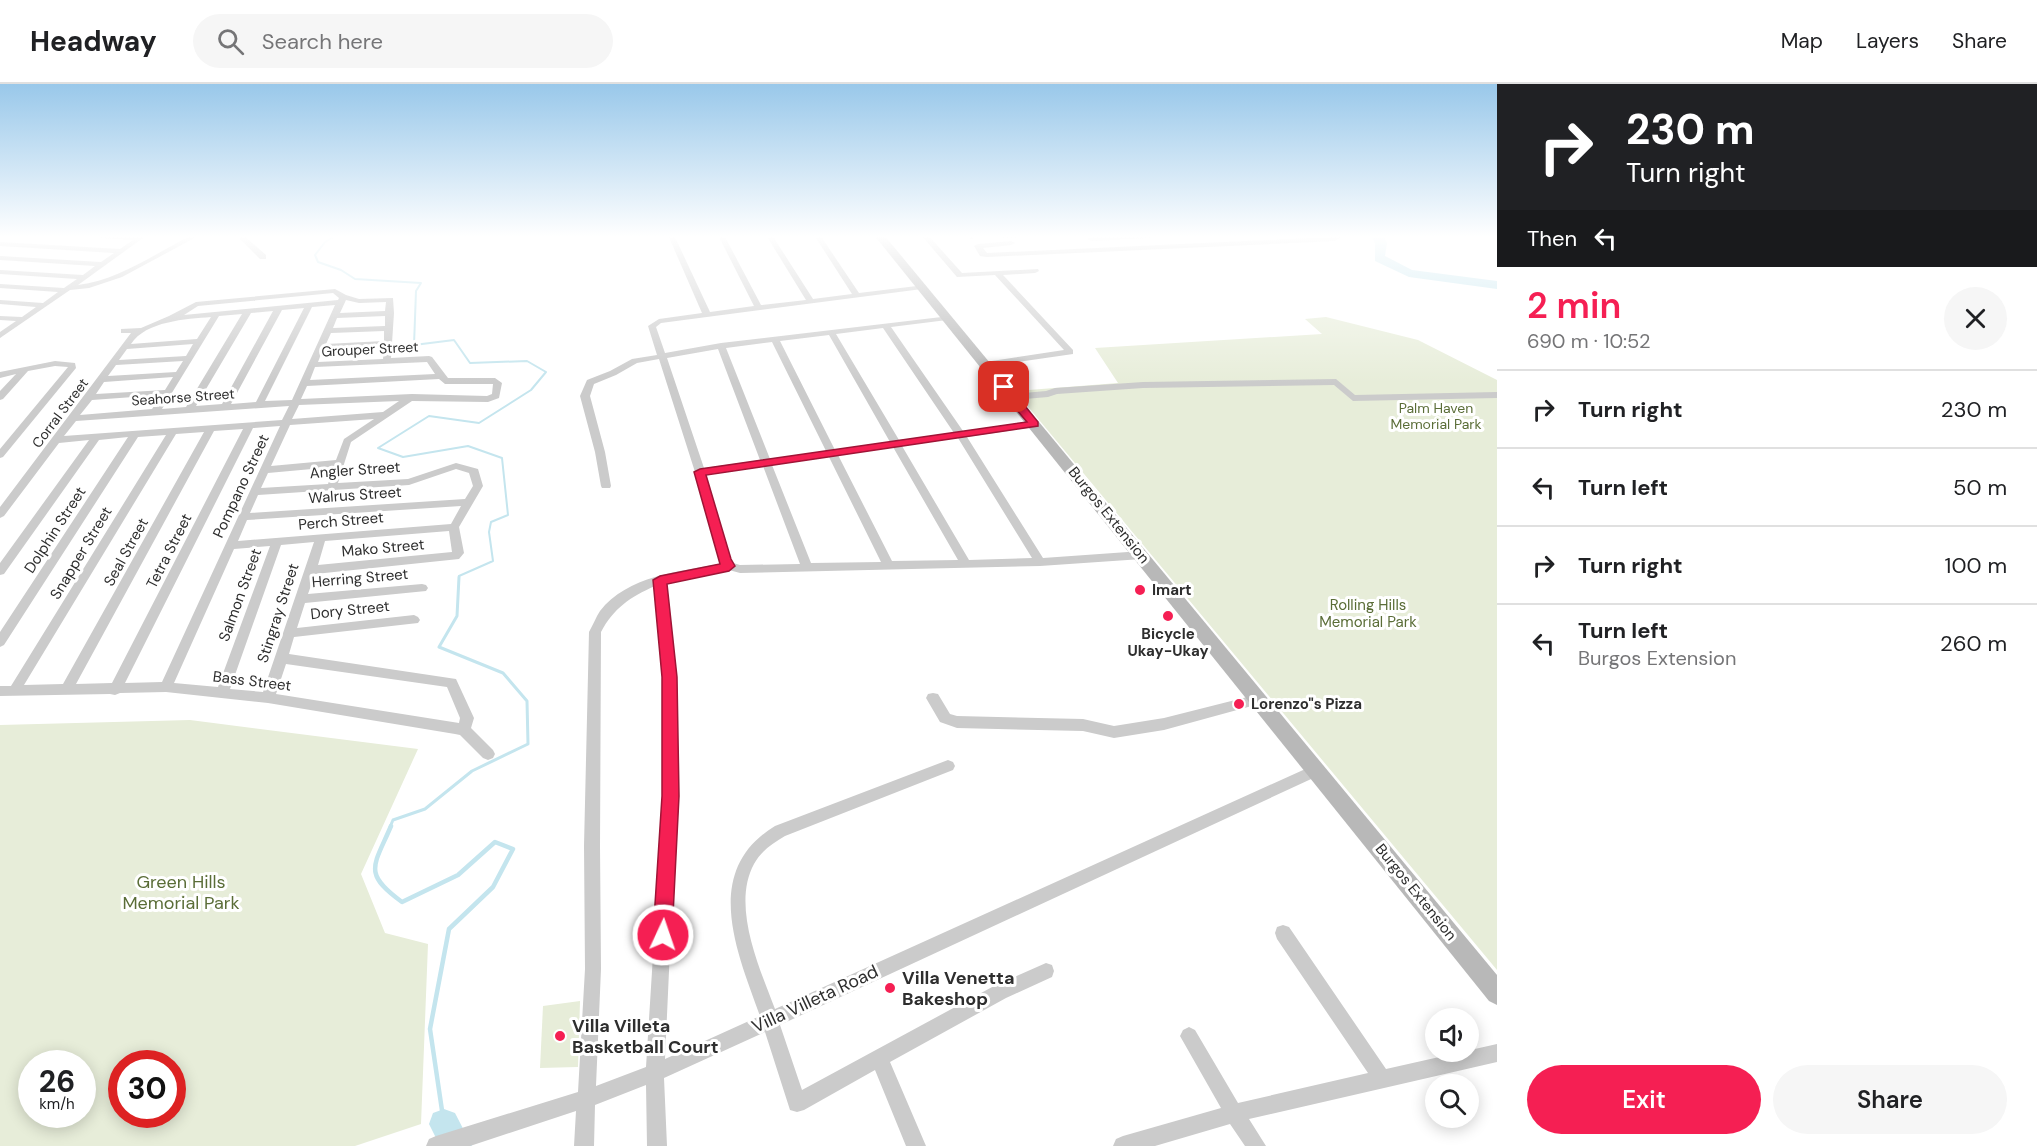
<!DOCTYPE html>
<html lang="en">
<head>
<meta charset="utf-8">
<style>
  :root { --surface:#fff; --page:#f6f6f6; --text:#202124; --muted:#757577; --line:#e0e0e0; --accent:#f51f53 }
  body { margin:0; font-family:"DM Sans",sans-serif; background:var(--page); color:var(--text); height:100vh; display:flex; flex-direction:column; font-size:22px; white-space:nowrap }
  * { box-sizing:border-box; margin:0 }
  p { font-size:20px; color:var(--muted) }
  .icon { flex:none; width:33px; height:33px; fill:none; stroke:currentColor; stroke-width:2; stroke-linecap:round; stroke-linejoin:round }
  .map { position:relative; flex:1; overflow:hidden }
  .drawer { display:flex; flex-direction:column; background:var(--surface); width:540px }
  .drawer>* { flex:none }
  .hud { background:#202124; color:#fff; overflow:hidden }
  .tools { position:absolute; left:1425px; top:924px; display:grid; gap:12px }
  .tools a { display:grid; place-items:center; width:54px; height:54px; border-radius:50%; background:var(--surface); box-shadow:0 3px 15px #0003; font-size:30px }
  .speed { position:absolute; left:18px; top:966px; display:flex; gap:12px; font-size:30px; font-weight:700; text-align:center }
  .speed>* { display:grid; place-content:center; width:78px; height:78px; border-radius:50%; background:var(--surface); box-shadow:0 3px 15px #0003; line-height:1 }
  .speed small { font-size:15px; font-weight:400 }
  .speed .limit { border:9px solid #d22; background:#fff; color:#111 }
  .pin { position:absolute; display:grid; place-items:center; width:51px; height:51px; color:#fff; margin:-26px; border-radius:12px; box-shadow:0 3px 9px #0006 }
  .me { position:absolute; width:66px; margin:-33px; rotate:3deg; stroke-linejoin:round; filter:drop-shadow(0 0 4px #0008) }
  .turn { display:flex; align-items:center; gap:21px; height:126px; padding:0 30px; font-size:27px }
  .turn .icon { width:78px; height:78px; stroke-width:2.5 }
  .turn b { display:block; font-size:42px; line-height:51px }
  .then { display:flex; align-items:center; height:57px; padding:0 30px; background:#0003; gap:12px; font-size:22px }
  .round { display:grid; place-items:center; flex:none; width:63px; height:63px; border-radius:32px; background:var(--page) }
  .overview { display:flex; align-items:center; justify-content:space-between; height:102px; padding:0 30px }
  h1 { font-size:36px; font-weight:600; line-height:45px; color:var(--accent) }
  .button { display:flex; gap:12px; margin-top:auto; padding:12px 30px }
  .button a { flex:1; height:69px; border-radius:36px; background:var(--accent); color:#fff; font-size:24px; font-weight:600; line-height:69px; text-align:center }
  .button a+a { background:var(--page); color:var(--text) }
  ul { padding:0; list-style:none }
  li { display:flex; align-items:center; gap:18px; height:78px; padding:0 30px; border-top:2px solid var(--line) }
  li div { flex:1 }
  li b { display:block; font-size:22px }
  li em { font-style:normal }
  header { display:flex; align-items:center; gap:36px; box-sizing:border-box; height:84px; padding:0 30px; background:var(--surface); border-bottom:2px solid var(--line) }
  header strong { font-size:28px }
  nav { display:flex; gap:33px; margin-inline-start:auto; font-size:21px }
  .search { width:420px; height:54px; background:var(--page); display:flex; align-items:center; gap:15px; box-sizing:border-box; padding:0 21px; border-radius:33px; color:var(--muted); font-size:22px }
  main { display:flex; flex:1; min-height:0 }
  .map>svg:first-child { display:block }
</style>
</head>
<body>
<header>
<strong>Headway</strong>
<div class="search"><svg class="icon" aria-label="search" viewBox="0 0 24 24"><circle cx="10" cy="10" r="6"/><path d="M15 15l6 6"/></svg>Search here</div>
<nav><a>Map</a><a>Layers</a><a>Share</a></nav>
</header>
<main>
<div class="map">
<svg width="1497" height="1062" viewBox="0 0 1497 1062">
  <rect width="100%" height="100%" fill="#fff"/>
  <g fill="#e7edd9" fill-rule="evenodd">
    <path d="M1326,233L1418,256L1497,296V886L1015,307L1118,299L1095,264L1322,250L1305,235Z"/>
    <path d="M190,636L418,665L361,790L385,849L428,860L421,1040L355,1062H0V641ZM32,980H82V1030H32ZM122,980H172V1030H122Z"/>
    <path d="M580,917L578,983L540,984L543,922Z"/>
  </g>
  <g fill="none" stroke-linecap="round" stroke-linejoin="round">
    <path stroke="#c4e5ee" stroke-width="2" d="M337,151L325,158L315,171L318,178L341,186L355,195L421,199L416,207L414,261L454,256L470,279L527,277L546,288L531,306L479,339L429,332L378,364L403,373L468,362L502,374L508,431L491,438L489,448L493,477L459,492V495"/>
    <path stroke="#c4e5ee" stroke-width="3" d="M390,743L393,736L425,725L472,687L528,660L527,617L503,589L439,563L457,532L459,493"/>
    <path stroke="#c4e5ee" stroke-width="4.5" d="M391,742C374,782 362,789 402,818L458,791L495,758L513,765L493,803L449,845L430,945L444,1040"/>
    <g fill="#c4e5ee" fill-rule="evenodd">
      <path d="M1371,151H1383L1387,159L1385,172L1412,186L1497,197V205L1409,193L1375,177V159Z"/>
      <path d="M444,1025L455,1029L472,1062H440L429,1040L433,1029Z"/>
    </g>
    <g fill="#cbcbcb" fill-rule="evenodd">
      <path d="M82,151H147L78,201C119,196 156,169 192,151H200L122,193L89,204L70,206L0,254V248L16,237L0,236V232L22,233L36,223L0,220V216L43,219L58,208L0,204V200L64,204L77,195L0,190V186L83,191L95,182L0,176V172L101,178L114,169L0,162V158L120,165L133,156L85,153Z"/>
      <path d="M236,151H243L266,171V175H260Z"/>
      <path d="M668,151H674L710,228L754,222L718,151H724L761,221L806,216L766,151H772L813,215L852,210L814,151H820L859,209L925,201V205H922L661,239L656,243L665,269L721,259L950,232V236H947L891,243L963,347L1034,337L1039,340L1034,343L967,353L1043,474L1142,467L1148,471L1142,475L1040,482L740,489L729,486L666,499L676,593L677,712L665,975L760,932C737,868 701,787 775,742L948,676L953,678L955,682L953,686L785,752C773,759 761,767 754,780C731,822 760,885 775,925L1312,682L1317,680L1322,682L1324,686L1322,690L780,941L802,1006L994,902L1046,879L1052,881L1054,887L1052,893L1006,914L890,978L926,1062H906L875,986L804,1026L797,1028L790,1026L765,948L664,994L667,1062H647L646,1001L595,1021L594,1062H574L576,1027L470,1062H426L429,1055L436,1052L578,1008L585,885L584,762L589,548C593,541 596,533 600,527C627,492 680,487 720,480L695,388L659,275L637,279L616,291L594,300L590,312L605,368L611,402L610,404H602L601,402L595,368L580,312L587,296L610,287L632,275L657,271L648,242L659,235L702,229ZM883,244L954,349L899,356L836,250ZM829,251L890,358L835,366L780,257ZM772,258L826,367L770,375L726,264ZM718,265L760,376L704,384L667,274ZM958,354L1032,474L969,476L902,362ZM893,363L958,476L892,477L838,371ZM829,373L881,478L811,479L772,381ZM763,382L800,480L740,481L733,479L729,475L706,390ZM655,502L664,593L663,712L646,983L596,1002L601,885L600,762L601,548C614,524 630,513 655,502Z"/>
      <path d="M921,151H928L962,189L1038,185L1039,187L1035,189L1003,191L1073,266V270L982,283L981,281L985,278L1064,266L995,191L957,193Z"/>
      <path d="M966,151H973L975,154L970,155Z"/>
      <path d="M997,151H1064L1061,153L1000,154L998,153Z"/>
      <path d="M1130,151H1169L1166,153L1091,157L1087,155L1091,153Z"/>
      <path d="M1333,151L1342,152L1335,157L987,173L980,172L974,162L978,160L1011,157L1015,159L1011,161L983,164L987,169L1333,153Z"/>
      <path d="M335,205L346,211L359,215L393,214L394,229L391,274L429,272L432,273L448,294H495L502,299L499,314L488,318L412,317L351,358L338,399L408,395L456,379L478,385L483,402L459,443L464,469L459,475L315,490L308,510L422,500L426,501L428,504L426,507L305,519L297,544L414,531L418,533L420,536L418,539L294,553L289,570L456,595L474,634L471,644L493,666L495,670L493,674L488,676L483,674L460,651L455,650L268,619L166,608L120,609L115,611L110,610L0,612V602H11L166,351L138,353L4,561L0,563V548L128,353L99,356L4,490L0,491V479L89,356L59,359L4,432L0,434V423L131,249H121V245L141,244L169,232L196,218ZM333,209L339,214L338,216L184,231L198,222ZM346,216L359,219L386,218L385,227L340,229ZM335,221L292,316L265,317L312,223ZM304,224L256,318L231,320L282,226ZM273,227L222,320L196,322L251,229ZM242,230L186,323L162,325L219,232ZM385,232V242L333,244L337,234ZM211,233L197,255L131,260C146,237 186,235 211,233ZM384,247V257L326,260L331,249ZM193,260L186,272L119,276L127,265ZM384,262L383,275L318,278L323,265ZM183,277L176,288L108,292L116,281ZM427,278L435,290L310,296L315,283ZM173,293L165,306L96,310L104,298ZM439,295L445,300H493L492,310L487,312L412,310L301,315L307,302ZM161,311L152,325L80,331L92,316ZM399,317L383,328L292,335L299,321ZM289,322L282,336L64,352L76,337ZM374,335L344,355L336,376L271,382L290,341ZM280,342L162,598L125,599L253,344ZM243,345L112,599L76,600L214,347ZM204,348L63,600L24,601L176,350ZM334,383L328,400L261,404L268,389ZM456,385L469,389L473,402L465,415L250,429L258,411L409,401ZM461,422L451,440L238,457L247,436ZM449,447L452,468L318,481L325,457ZM314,458L263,608L230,605L281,461ZM270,462L218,603L174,599L234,465ZM286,580L447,603L460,634L459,639L276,610Z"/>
      <path d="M55,277L75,279L76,284L3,373L0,374V365L68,283L55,282L28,287L3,315L0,316V307L16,290L0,294V288Z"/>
      <path d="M1336,295L1355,311L1497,308V314L1353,317L1334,301L1143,304L1057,310L1048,313L1012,316L1007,313L1012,310L1046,307L1055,304L1143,298Z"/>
      <path d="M933,609L938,610L950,630L957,632L1083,635L1114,642L1164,634L1259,610L1264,611L1266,615L1264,619L1259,620L1164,646L1114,654L1083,647L957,644L940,638L926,614L928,610Z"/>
      <path d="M1283,841L1289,843L1386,985L1497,960V978L1249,1035L1266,1062H1245L1230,1040L1155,1062H1113L1116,1055L1123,1052L1221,1024L1180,952L1183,946L1189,943L1195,946L1238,1019L1368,989L1277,855L1275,849L1277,843Z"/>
    </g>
    <path fill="#b8b8b8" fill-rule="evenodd" d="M874,151H884L1497,891V921L1489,917Z"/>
  </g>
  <linearGradient id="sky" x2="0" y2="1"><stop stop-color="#99c8ea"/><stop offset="0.51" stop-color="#fff"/><stop offset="1" stop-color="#fff" stop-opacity="0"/></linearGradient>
  <rect width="1497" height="299" fill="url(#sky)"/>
  <path fill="#f51f53" stroke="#9f1436" stroke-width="1.5" d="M1000,301H1008L1038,338V342L706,391L731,475L735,482L729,487L667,500L677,593L679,712L672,851L669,857L663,860L656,857L653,851L662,712V593L653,496L660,492L720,480L694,388L700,385L1027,338L1000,306Z"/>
  <g fill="#f51f53" stroke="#fff" stroke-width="2">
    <circle cx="1140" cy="506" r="6"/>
    <circle cx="1168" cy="532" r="6"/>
    <circle cx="1239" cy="620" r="6"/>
    <circle cx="890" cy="904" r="6"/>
    <circle cx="560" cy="952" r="6"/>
  </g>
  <g text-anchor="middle" stroke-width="6" stroke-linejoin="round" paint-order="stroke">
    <g font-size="14" fill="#2e2e2e" stroke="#fff">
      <text transform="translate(370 265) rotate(-3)" y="5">Grouper Street</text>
      <text transform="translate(183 313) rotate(-4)" y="5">Seahorse Street</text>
      <text transform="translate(60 329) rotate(-53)" y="5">Corral Street</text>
    </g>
    <g font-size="14" fill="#5a6d37" stroke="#fff">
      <text x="1436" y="329">Palm Haven<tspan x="1436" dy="16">Memorial Park</tspan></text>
    </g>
    <g font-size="15" fill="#2e2e2e" stroke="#fff">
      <text transform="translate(355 386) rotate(-4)" y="5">Angler Street</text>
      <text transform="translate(241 402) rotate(-65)" y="5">Pompano Street</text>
      <text transform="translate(355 411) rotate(-4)" y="5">Walrus Street</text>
      <text transform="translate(1109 431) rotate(51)" y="5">Burgos Extension</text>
      <text transform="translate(341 437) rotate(-5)" y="5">Perch Street</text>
      <text transform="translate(55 446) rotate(-57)" y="5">Dolphin Street</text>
      <text transform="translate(383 464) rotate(-5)" y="5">Mako Street</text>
      <text transform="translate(169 467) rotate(-63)" y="5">Tetra Street</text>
      <text transform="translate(126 468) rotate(-61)" y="5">Seal Street</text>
      <text transform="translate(81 469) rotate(-59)" y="5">Snapper Street</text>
      <text transform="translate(360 494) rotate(-5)" y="5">Herring Street</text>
      <text transform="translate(240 511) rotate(-70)" y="5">Salmon Street</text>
      <text transform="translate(350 526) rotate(-6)" y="5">Dory Street</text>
      <text transform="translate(278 529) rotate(-72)" y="5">Stingray Street</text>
      <text transform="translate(252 597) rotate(7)" y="5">Bass Street</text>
      <text transform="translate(1416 808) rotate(51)" y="5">Burgos Extension</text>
    </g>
    <g font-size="15" font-weight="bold" fill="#2e2e2e" stroke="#fff" text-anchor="start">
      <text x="1152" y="511">Imart</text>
      <text x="1168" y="555" text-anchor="middle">Bicycle<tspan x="1168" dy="17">Ukay-Ukay</tspan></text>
      <text x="1251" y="625">Lorenzo"s Pizza</text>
    </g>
    <g font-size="15" fill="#5a6d37" stroke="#fff">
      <text x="1368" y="526">Rolling Hills<tspan x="1368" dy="17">Memorial Park</tspan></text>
    </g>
    <g font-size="18" fill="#5a6d37" stroke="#fff">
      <text x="181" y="804">Green Hills<tspan x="181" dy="21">Memorial Park</tspan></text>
    </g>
    <g font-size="18" font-weight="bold" fill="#2e2e2e" stroke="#fff" text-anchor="start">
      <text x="902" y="900">Villa Venetta<tspan x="902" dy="21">Bakeshop</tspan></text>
      <text x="572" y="948">Villa Villeta<tspan x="572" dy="21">Basketball Court</tspan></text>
    </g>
    <g font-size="18" fill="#2e2e2e" stroke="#fff">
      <text transform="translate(815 915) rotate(-25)" y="6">Villa Villeta Road</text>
    </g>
  </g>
</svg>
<div class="tools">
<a><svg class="icon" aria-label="sound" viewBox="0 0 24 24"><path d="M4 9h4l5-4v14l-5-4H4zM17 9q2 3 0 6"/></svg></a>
<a><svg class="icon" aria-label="search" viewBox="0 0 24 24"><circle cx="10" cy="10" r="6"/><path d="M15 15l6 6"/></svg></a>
</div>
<div class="speed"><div>26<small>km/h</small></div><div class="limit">30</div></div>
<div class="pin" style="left:1004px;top:303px;background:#d93025"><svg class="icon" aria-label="arrive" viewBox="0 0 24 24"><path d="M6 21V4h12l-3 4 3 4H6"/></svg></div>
<svg class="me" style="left:663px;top:851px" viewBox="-20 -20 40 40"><circle r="17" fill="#f51f53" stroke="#fff" stroke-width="3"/><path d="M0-11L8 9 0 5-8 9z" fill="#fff"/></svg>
</div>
<section class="drawer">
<div class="hud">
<div class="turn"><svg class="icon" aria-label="right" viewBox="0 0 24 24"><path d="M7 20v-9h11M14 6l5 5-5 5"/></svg><div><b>230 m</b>Turn right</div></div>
<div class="then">Then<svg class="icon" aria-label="left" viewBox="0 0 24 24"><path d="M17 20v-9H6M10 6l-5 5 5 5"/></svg></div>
</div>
<div class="overview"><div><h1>2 min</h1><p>690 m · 10:52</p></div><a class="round"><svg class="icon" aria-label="close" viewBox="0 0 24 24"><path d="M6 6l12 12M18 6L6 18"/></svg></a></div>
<ul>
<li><svg class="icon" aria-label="right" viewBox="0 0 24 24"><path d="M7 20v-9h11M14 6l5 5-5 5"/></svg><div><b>Turn right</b></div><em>230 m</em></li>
<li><svg class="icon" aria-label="left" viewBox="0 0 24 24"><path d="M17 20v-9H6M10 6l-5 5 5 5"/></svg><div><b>Turn left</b></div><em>50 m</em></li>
<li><svg class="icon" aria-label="right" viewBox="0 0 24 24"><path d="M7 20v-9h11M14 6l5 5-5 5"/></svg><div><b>Turn right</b></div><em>100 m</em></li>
<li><svg class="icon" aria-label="left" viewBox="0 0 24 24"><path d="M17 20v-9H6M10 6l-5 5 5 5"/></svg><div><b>Turn left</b><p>Burgos Extension</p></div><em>260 m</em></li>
</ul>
<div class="button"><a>Exit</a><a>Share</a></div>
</section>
</main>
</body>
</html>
